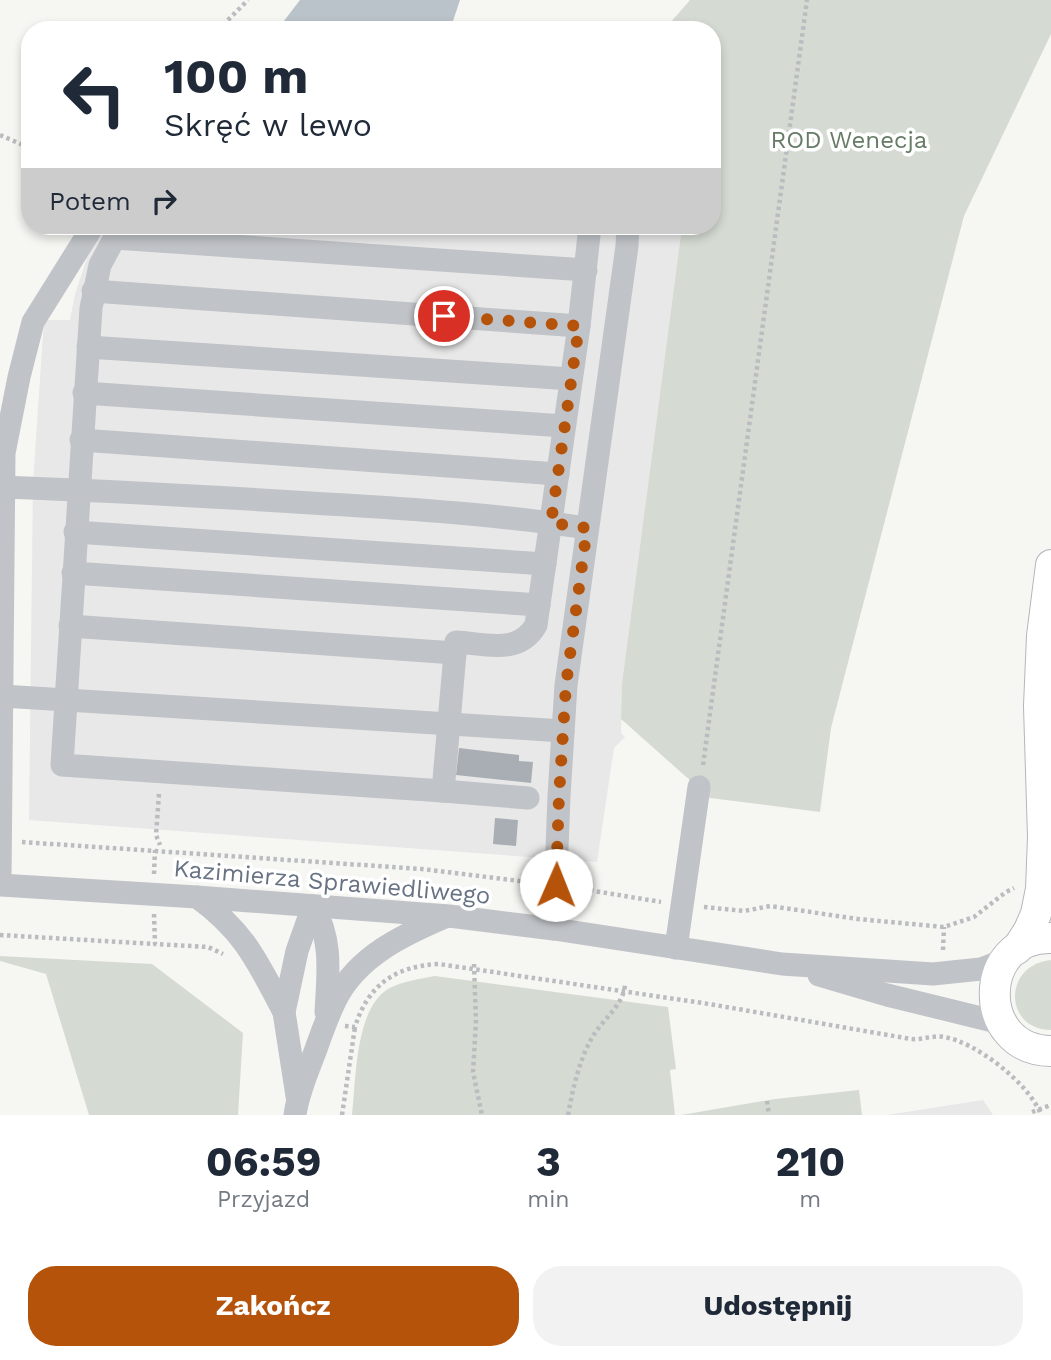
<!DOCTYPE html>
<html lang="pl">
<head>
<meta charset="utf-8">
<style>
  :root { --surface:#fff; --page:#f2f2f3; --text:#1f2937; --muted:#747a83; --accent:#b45309 }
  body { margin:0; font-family:"Work Sans",sans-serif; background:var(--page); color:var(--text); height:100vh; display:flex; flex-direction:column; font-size:26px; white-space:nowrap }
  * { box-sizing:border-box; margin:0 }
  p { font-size:23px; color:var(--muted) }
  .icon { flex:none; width:38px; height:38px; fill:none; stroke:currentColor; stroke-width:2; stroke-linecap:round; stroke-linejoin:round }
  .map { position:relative; height:1115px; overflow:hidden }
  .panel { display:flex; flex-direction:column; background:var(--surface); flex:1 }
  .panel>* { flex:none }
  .top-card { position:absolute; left:21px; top:21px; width:700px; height:214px; border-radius:28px; box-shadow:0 4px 10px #0003; background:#fff; color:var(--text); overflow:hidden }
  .pin { position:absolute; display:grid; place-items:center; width:60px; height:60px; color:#fff; margin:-30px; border:4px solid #fff; border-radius:50%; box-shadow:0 2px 7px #0007 }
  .me { position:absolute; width:77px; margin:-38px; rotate:1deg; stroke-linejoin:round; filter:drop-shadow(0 0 5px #0008) }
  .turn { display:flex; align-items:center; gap:24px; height:147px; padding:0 28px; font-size:32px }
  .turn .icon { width:91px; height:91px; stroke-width:2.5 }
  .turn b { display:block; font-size:49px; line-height:60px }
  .then { display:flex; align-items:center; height:66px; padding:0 28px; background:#0003; gap:14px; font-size:26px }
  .eta { display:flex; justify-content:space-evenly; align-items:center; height:119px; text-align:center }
  .eta b { font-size:42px; font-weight:700; line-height:49px }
  .cta { display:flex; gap:14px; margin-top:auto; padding:14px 28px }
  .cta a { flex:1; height:80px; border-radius:28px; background:var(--accent); color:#fff; font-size:28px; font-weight:700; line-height:80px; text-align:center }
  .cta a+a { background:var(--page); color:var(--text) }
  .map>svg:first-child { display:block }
</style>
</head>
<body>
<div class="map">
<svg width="1051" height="1115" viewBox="0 0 1051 1115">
  <rect width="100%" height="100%" fill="#f6f7f3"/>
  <g fill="#e7e8e7">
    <path d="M102,226H682L622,683L621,733L625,737L614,748L597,862L29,820L33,483L44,320H70L75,294L87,258Z"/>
    <path d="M983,1100L993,1115H887Z"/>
  </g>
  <g fill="#d5dbd3">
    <path d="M690,0H1051V34L964,216L831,728L820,812L710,798L621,719L622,683L682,226H712V30H664Z"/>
    <path d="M0,956L152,964L243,1033L238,1115H89L46,974L0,961Z"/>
    <path d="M1051,960V1030C1004,1030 1002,965 1051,960Z"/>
    <path d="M435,976L668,1007L676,1069L670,1070L675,1115H352C356,1080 355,1009 388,989C402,981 420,979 435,976Z"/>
    <path d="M859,1090L862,1115H681L775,1099Z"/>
  </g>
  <path fill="#bac3c9" d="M300,0H460L453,21L447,30H277Z"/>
  <g fill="#a9aeb5">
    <path d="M459,748L519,755V761L533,762L531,783L456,775Z"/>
    <path d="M495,818L518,820L516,846L493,844Z"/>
  </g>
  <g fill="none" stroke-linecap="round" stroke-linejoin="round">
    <g stroke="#b3b6bb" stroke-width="32">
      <g id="major">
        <path d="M1051,938C977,936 975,1050 1051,1051"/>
        <path d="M1017,949L1029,930L1036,914L1041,889L1043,837L1039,706L1042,636L1051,565"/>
      </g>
    </g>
    <g stroke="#babcbf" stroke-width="4.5" stroke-dasharray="3.5 3.5" stroke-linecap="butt">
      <path d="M218,30L248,0"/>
      <path d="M0,135L30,148"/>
      <path d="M703,765L807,0"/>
      <path d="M159,794L156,835L160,845"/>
      <path d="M22,842L422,869L536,883"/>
      <path d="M154,874L155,850"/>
      <path d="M576,888L661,902"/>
      <path d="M704,907L744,911L770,906L858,919L944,927L974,917L1006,892L1014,888"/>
      <path d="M154,914L155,944L208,947L223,954"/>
      <path d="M0,935L155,944"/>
      <path d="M943,950L944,927"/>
      <path d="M474,964L476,1021L473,1072L482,1115"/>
      <path d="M345,1026L355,1027C368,985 395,966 439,964L709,1004L911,1039C922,1040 933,1035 944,1037C976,1042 1030,1084 1041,1115"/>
      <path d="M767,1101L769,1115"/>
      <path d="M1032,1112L1051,1105"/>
      <path d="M342,1115L355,1027"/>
      <path d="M568,1115C573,1088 579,1060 593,1036C603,1019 623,1006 625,985"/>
    </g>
    <g stroke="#c0c3c7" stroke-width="23">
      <path d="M121,226L100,265L91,308L62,765L443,791L456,642C486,644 519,655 536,625L579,326L590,226"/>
      <path d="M114,238L586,270"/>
      <path d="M93,291L579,326"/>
      <path d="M88,347L571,379"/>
      <path d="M84,393L564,426"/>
      <path d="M81,440L558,474"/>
      <path d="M3,487C111,491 219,497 327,504C415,509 501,515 587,528"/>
      <path d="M75,532L545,564"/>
      <path d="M73,573L539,605"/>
      <path d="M70,626L455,653"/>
      <path d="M2,696L563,731"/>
      <path d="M443,791L528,798"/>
      <path d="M0,881L4,453L19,377L33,322L93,226"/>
      <path d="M0,885L197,897L449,916L554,929L782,964L933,974L981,969L1005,960"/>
      <path d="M197,897C245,932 257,961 284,1012"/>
      <path d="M313,906C333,941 328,973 326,1012"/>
      <path d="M554,929L559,796L566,685L627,246L628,226"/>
      <path d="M676,948L699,787"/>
      <path d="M819,975L887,995L993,1021L1008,1033"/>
      <path d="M297,1096L284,1012L297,951L313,906"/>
      <path d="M295,1115C298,1092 308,1071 316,1049C322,1032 328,1015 336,999C358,956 403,935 445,917"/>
    </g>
    <use href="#major" stroke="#fff" stroke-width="30"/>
  </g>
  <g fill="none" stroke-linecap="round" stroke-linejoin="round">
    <path stroke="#b45309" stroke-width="12" stroke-dasharray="0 21.6" d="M444,316L579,326L551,523L587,528L566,685L559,796L556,885"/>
  </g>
  <g text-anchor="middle" stroke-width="7" stroke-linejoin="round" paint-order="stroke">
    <g font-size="24" fill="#667b65" stroke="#fff">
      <text x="849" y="148">ROD Wenecja</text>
    </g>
    <g font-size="24" fill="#677283" stroke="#fff">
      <text transform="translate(332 882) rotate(5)" y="8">Kazimierza Sprawiedliwego</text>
    </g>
  </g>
</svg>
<div class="pin" style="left:444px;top:316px;background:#d93025"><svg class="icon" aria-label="arrive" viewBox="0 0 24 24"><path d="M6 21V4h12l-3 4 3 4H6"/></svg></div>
<svg class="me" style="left:556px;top:885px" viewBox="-20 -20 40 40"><circle r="19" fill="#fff"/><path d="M0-13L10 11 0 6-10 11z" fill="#b45309"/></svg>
<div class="top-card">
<div class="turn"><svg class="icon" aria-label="left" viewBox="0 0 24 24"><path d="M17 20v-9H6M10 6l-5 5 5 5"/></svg><div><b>100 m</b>Skręć w lewo</div></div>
<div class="then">Potem<svg class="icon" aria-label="right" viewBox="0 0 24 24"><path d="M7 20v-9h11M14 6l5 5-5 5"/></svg></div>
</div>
</div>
<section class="panel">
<div class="eta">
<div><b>06:59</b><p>Przyjazd</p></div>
<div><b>3</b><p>min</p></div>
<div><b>210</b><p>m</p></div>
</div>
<div class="cta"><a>Zakończ</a><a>Udostępnij</a></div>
</section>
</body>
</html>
